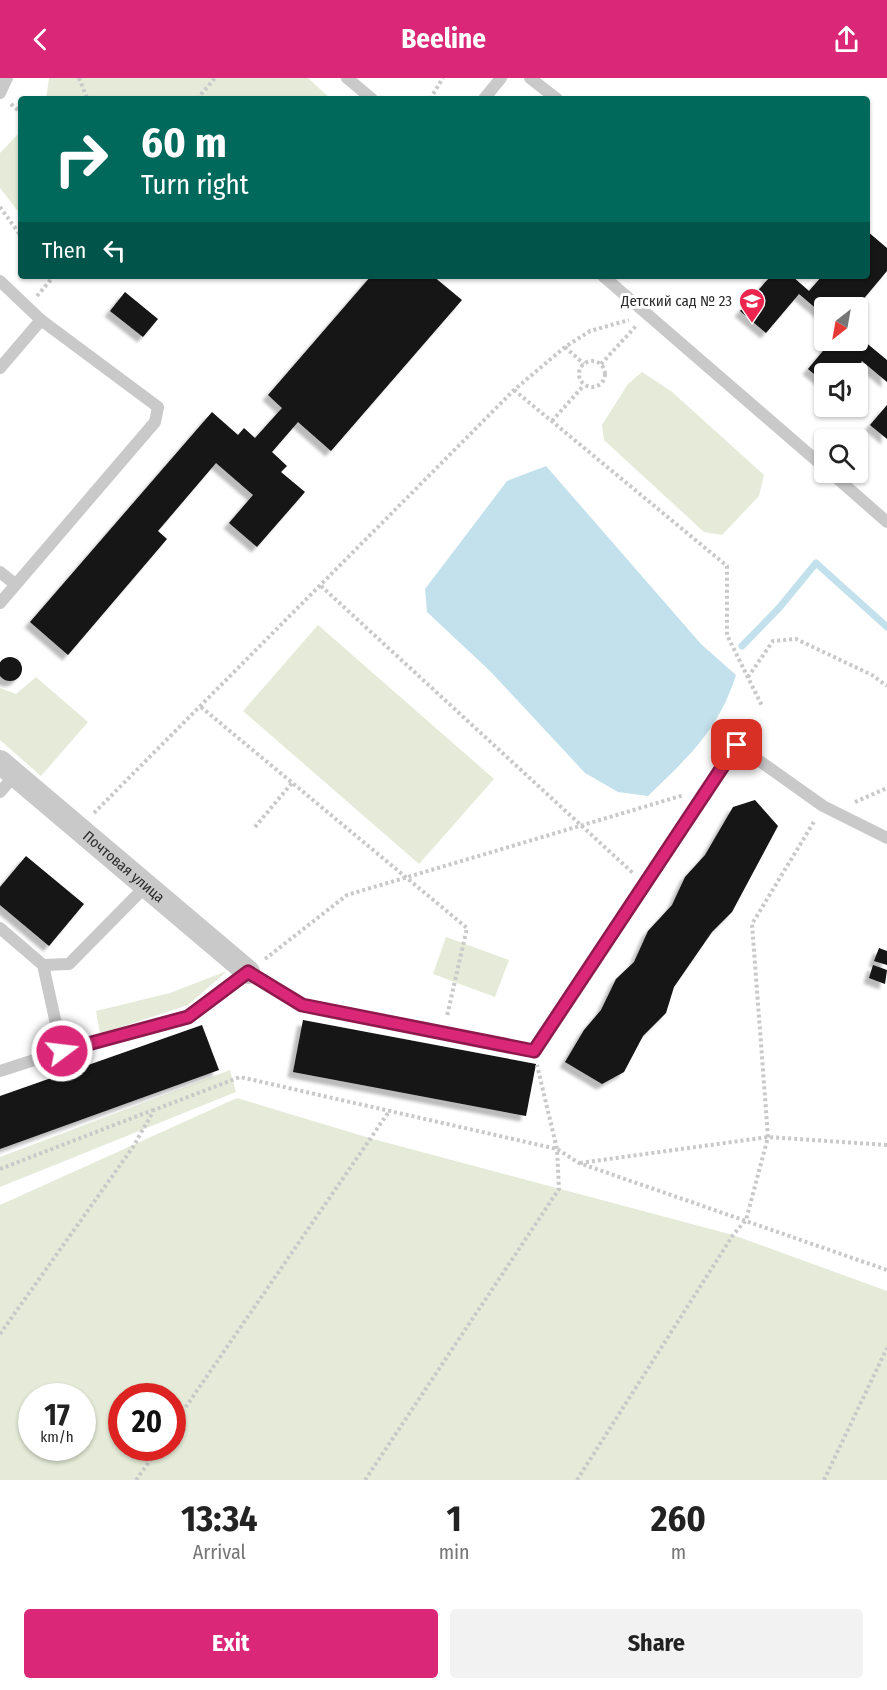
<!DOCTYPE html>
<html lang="en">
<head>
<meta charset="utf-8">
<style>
  :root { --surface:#fff; --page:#f2f2f2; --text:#222; --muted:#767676; --accent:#db2777 }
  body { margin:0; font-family:"Fira Sans Condensed",sans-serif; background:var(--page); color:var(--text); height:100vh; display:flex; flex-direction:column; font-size:22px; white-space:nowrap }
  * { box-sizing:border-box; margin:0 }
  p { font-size:20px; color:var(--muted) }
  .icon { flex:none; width:33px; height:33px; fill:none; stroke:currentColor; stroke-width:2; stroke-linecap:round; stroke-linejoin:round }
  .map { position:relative; height:1402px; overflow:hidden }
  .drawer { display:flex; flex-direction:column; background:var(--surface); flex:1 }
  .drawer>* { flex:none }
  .banner { position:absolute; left:18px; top:18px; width:852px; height:183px; border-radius:6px; box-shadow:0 2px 4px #0004; background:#00695c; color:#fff; overflow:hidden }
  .needle { width:39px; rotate:211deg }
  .controls { position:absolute; left:814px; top:219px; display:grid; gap:12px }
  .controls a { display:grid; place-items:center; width:54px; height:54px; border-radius:6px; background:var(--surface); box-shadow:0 2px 4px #0004; font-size:30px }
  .speed { position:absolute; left:18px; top:1305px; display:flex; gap:12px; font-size:30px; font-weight:700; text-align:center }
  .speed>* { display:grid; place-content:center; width:78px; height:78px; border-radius:50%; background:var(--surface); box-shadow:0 2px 4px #0004; line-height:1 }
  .speed small { font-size:15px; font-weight:400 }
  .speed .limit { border:9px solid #d22; background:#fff; color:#111 }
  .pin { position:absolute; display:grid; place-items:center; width:51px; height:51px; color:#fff; margin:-26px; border-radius:12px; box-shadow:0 3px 9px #0006 }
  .me { position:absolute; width:66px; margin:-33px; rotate:75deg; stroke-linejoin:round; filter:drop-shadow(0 0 4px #0008) }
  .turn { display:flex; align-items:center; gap:21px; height:126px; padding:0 24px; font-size:27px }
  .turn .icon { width:78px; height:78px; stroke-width:2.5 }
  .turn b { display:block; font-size:42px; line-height:51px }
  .then { display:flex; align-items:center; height:57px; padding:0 24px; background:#0003; gap:12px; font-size:22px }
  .eta { display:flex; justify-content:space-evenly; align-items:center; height:102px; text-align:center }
  .eta b { font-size:36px; font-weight:700; line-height:42px }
  .button { display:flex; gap:12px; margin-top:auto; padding:12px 24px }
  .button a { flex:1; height:69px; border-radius:6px; background:var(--accent); color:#fff; font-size:24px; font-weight:700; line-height:69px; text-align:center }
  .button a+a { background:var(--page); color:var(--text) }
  header { display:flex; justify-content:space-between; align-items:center; height:78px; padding:0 24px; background:var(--accent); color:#fff; font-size:27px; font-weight:700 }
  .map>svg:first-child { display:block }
</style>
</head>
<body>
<header><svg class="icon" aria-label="back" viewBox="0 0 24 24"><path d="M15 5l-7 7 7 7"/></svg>Beeline<svg class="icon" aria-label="share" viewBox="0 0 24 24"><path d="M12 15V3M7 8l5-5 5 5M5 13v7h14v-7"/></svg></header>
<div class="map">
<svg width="887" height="1402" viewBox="0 0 887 1402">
  <defs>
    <filter id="shadow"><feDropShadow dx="-5.5" dy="5.5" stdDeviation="1.5" flood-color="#0004"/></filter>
  </defs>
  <rect width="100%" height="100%" fill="#fff"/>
  <g fill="#e5ebd8" fill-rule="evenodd">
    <path d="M49,0H308L331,21H46Z"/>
    <path d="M21,53V137L0,110V75Z"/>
    <path d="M642,294L671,313L764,397L759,418L722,457L704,454L604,362L602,347L628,306Z"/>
    <path d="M318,547L494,701L419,786L243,633Z"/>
    <path d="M36,599L88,644L41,698L0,662V610L16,616Z"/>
    <path d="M446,859L509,882L495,919L433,896Z"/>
    <path d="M227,893L188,927L100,956L96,933L170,915Z"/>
    <path d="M230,992L236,1014L0,1109V1079Z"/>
    <path d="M237,1020L373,1061L733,1157L887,1213V1402H0V1127ZM32,1318H82V1370H32ZM122,1318H172V1370H122Z"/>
  </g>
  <path fill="#c3e1ec" d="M546,388L701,566L736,597C718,653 689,678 648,718L618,714L585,695L490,593L427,534L425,511L507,403Z"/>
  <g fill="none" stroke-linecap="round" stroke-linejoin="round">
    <path stroke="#c3e1ec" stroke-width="7" d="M742,568L779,530L816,485L887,549"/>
  </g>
  <g fill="#131313" filter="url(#shadow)">
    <path d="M867,153L887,170V193L856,230H825V238L799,216L766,255L740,233L769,200L767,198H792L809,213L822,198H867Z"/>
    <path d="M371,198H433L462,222L331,373L298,344L272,374L287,388L281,394L305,414L257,469L229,445L253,417L216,385L158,453L167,461L68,577L30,544L212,334L238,357L244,350L255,360L282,330L268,317Z"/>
    <path d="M125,214L158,241L143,259L110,233Z"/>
    <path d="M858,258L887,282V304L862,283L852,296H825V305L808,291L832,262H858Z"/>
    <path d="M887,327V361L870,347Z"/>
    <circle cx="10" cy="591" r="12"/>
    <path d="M755,722L778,748L732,834L712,854L674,909L666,935L643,958L624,994L602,1006L565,984L584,952L601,932L616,901L634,884L648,853L672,827L685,799L705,777L733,729Z"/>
    <path d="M26,778L84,826L49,868L0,827V809Z"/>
    <path d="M879,870L887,873V887L874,883Z"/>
    <path d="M873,887L887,892L885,906L869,900Z"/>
    <path d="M303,942L536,986L526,1038L293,994Z"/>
    <path d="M202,947L219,992L0,1071V1018Z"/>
  </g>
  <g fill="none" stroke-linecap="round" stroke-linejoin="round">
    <g stroke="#c9c9c9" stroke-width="4" stroke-dasharray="3 3" stroke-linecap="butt">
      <path d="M79,0L87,20"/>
      <path d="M82,21H118"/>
      <path d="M197,21L215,0"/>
      <path d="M430,21L443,0"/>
      <path d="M11,26L21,35"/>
      <path d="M0,129L21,158"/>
      <path d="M37,218L54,198"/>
      <path d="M565,269L584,286"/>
      <circle cx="592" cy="296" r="13"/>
      <path d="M601,286L636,248"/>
      <path d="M514,312L727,488V557L762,628"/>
      <path d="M552,343L584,307"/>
      <path d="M321,508L634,796"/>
      <path d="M748,599L773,563L796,561L872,597L887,608"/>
      <path d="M201,629L467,850L447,938"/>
      <path d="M855,724L887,710"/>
      <path d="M94,735L514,312L565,269L590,253L629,242"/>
      <path d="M255,749L292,705"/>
      <path d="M265,881L347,817L684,717"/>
      <path d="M580,1085L768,1059L887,1067"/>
      <path d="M0,1091L153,1032"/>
      <path d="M0,1256L133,1069L154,1032L240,999L557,1071L579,1085L887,1192"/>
      <path d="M172,1349L390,1032"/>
      <path d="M136,1402L159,1370"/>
      <path d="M365,1402L559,1111L557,1071L537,987"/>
      <path d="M577,1402L733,1157L746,1142L768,1059L752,846L815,742"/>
      <path d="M824,1402L887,1270"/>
    </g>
    <g stroke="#c9c9c9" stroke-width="12">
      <path d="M347,0L372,21"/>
      <path d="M530,0L557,21"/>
      <path d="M0,15L7,0"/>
      <path d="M484,21L501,0"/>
      <path d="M603,198L825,390"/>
      <path d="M0,203L41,242L0,290"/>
      <path d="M830,394L887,444"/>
      <path d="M0,494L15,506"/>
      <path d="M0,525L155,344L158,329L41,242"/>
      <path d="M0,714L15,697"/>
      <path d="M0,850L43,887L62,973L0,993"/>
      <path d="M43,887L69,886L146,808"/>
      <path d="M62,973L188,939L248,894L302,927L534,973L737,667L823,728L887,760"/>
    </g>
    <path stroke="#c9c9c9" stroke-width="24" id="s1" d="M0,684L248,894"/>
  </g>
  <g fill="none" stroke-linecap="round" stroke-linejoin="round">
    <g stroke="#8e194d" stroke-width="15">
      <path id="route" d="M62,973L188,939L248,894L302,927L534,973L737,667"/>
    </g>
    <use href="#route" stroke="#db2777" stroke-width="10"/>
  </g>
  <defs>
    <g id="school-pin" transform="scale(1.35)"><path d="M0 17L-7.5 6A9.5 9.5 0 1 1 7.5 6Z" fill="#ec254e" stroke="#fff"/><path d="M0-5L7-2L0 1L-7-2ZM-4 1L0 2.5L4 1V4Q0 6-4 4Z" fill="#fff"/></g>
  </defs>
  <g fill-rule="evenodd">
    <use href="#school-pin" x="752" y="223"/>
  </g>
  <g text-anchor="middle" stroke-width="6" stroke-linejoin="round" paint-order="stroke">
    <g font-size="15" fill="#2c2c2c" stroke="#fff" text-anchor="end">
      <text x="732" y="228">Детский сад № 23</text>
    </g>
    <g font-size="15" fill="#2c2c2c" stroke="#fff">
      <text dy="5" stroke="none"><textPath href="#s1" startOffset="162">Почтовая улица</textPath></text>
    </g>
  </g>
</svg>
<div class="controls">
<a><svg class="needle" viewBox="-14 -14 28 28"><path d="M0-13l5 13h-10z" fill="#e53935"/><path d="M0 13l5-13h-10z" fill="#767676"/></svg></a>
<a><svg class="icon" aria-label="sound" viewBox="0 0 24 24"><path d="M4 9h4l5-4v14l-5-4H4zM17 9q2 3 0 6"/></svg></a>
<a><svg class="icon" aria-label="search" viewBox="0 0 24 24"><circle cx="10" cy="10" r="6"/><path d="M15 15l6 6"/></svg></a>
</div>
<div class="speed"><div>17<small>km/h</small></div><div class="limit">20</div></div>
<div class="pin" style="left:737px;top:667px;background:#d93025"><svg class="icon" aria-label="arrive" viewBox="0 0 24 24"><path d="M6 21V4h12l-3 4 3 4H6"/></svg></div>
<svg class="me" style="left:62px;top:973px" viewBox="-20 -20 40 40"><circle r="17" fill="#db2777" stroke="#fff" stroke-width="3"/><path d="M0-11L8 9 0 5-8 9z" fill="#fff"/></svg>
<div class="banner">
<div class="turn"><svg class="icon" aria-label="right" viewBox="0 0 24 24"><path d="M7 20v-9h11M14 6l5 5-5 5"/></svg><div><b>60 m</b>Turn right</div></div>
<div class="then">Then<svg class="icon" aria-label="left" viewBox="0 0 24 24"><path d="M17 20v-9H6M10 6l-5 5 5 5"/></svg></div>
</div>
</div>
<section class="drawer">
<div class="eta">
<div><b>13:34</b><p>Arrival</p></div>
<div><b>1</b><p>min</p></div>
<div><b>260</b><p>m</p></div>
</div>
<div class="button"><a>Exit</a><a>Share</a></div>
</section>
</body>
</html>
